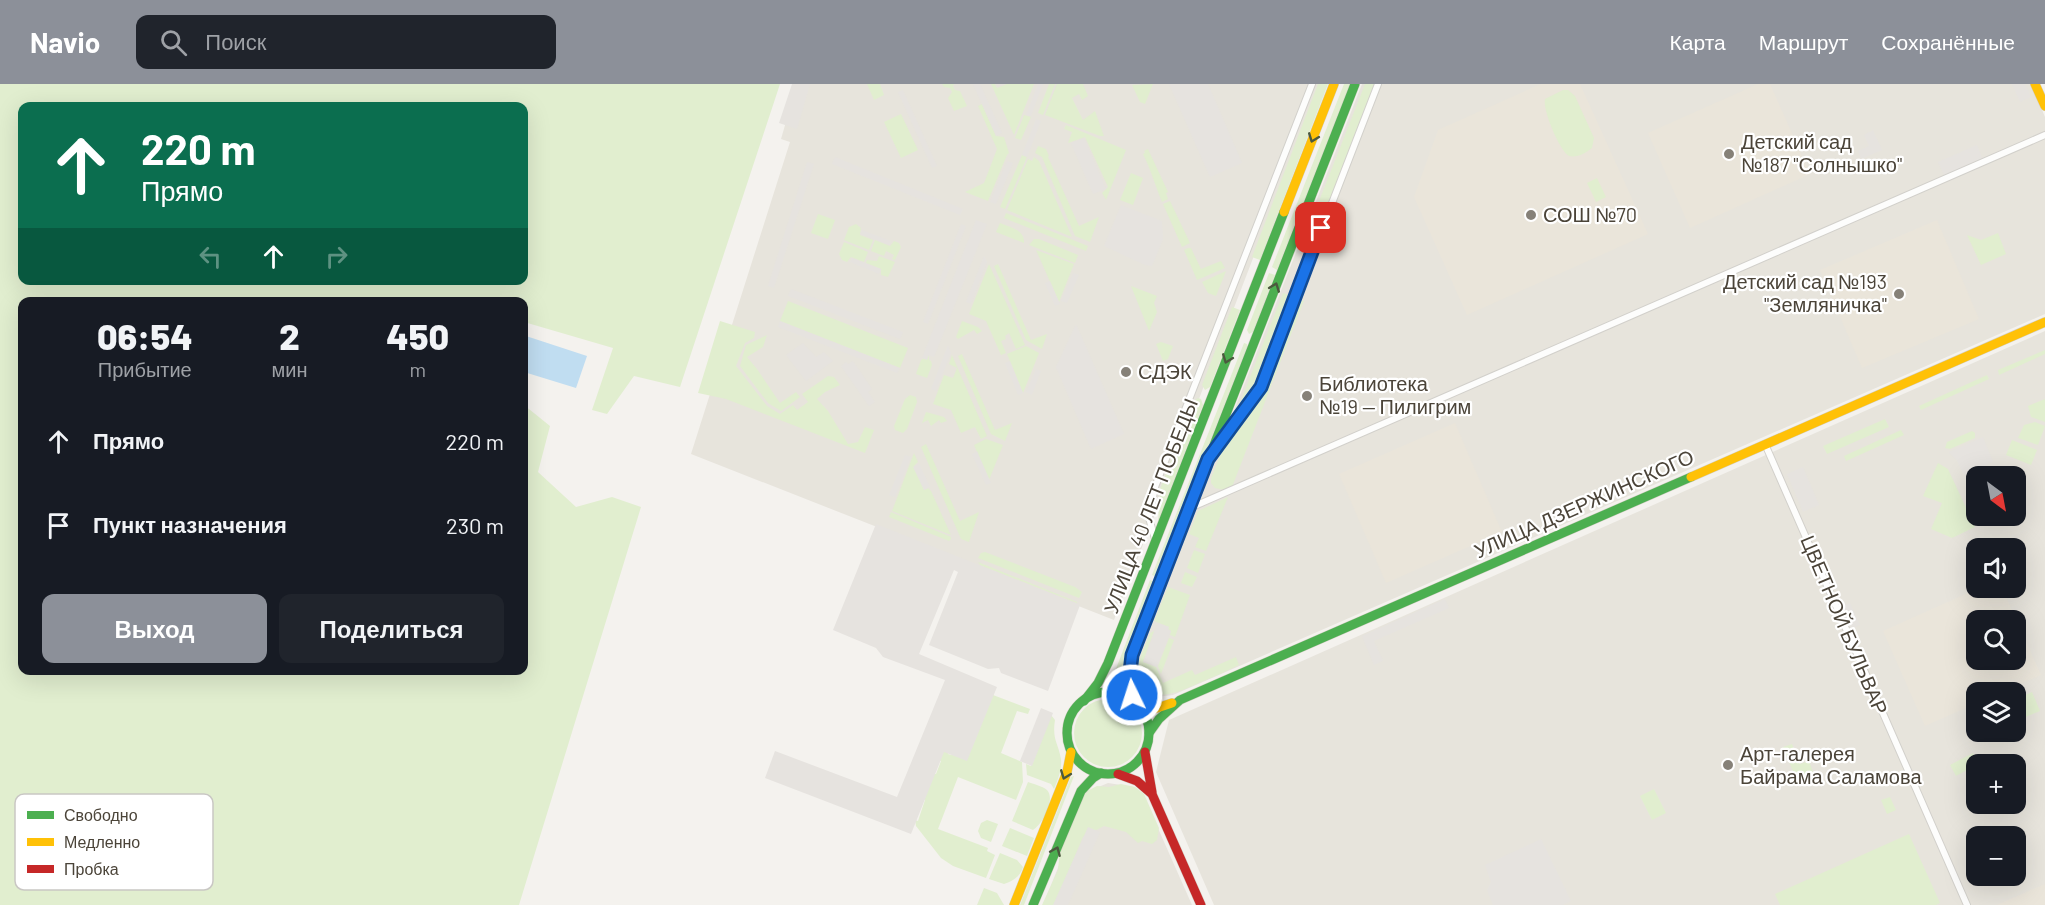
<!DOCTYPE html>
<html lang="ru">
<head>
<meta charset="utf-8">
<style>
  :root { --surface:#171b24; --page:#20242c; --text:#f1f3f6; --muted:#9ea1a6; --accent:#8c9099 }
  body { margin:0; font-family:Barlow,sans-serif; background:var(--page); color:var(--text); height:100vh; display:flex; flex-direction:column; font-size:22px; white-space:nowrap }
  * { box-sizing:border-box; margin:0 }
  p { font-size:20px; color:var(--muted) }
  .icon { flex:none; width:33px; height:33px; fill:none; stroke:currentColor; stroke-width:2; stroke-linecap:round; stroke-linejoin:round }
  .map { position:relative; flex:1; overflow:hidden }
  .side { position:absolute; left:18px; top:213px; width:510px; height:378px; display:flex; flex-direction:column; background:var(--surface); border-radius:12px; box-shadow:0 6px 24px #0002 }
  .side>* { flex:none }
  .top-card { position:absolute; left:18px; top:18px; width:510px; height:183px; border-radius:12px; box-shadow:0 6px 24px #0002; background:#0b6e4f; color:#fff; overflow:hidden }
  .needle { width:39px; rotate:148deg }
  .fabs { position:absolute; left:1966px; top:382px; display:grid; gap:12px }
  .fabs a { display:grid; place-items:center; width:60px; height:60px; border-radius:12px; background:var(--surface); box-shadow:0 6px 24px #0002; font-size:30px }
  .pin { position:absolute; display:grid; place-items:center; width:51px; height:51px; color:#fff; margin:-26px; border-radius:12px; box-shadow:0 3px 9px #0006 }
  .me { position:absolute; width:66px; margin:-33px; rotate:356deg; stroke-linejoin:round; filter:drop-shadow(0 0 4px #0008) }
  .turn { display:flex; align-items:center; gap:21px; height:126px; padding:0 24px; font-size:27px }
  .turn .icon { width:78px; height:78px; stroke-width:2.5 }
  .turn b { display:block; font-size:42px; line-height:51px }
  .lanes { display:flex; align-items:center; height:57px; padding:0 24px; background:#0003; justify-content:center; gap:30px; direction:ltr }
  .lanes .off { opacity:.35 }
  .eta { display:flex; justify-content:space-evenly; align-items:center; height:102px; text-align:center }
  .eta b { font-size:36px; font-weight:800; line-height:42px }
  .cta { display:flex; gap:12px; margin-top:auto; padding:12px 24px }
  .cta a { flex:1; height:69px; border-radius:12px; background:var(--accent); color:#fff; font-size:24px; font-weight:800; line-height:69px; text-align:center }
  .cta a+a { background:var(--page); color:var(--text) }
  ul { padding:0; list-style:none }
  li { display:flex; align-items:center; gap:18px; height:84px; padding:0 24px }
  li div { flex:1 }
  li b { display:block; font-size:22px }
  li em { font-style:normal }
  header { display:flex; align-items:center; gap:36px; box-sizing:border-box; height:84px; padding:0 30px; background:var(--accent); color:#fff }
  header strong { font-size:28px }
  nav { display:flex; gap:33px; margin-inline-start:auto; font-size:21px }
  .search { width:420px; height:54px; background:var(--page); display:flex; align-items:center; gap:15px; box-sizing:border-box; padding:0 21px; border-radius:12px; color:var(--muted); font-size:22px }
  .map>svg:first-child { display:block }
</style>
</head>
<body>
<header>
<strong>Navio</strong>
<div class="search"><svg class="icon" aria-label="search" viewBox="0 0 24 24"><circle cx="10" cy="10" r="6"/><path d="M15 15l6 6"/></svg>Поиск</div>
<nav><a>Карта</a><a>Маршрут</a><a>Сохранённые</a></nav>
</header>
<div class="map">
<svg width="2045" height="821" viewBox="0 0 2045 821">
  <rect width="100%" height="100%" fill="#f4f2ee"/>
  <g fill="#e7e4dc" fill-rule="evenodd">
    <path d="M797,0H1320L1114,536L691,370L790,58L781,55Z"/>
    <path d="M1362,0H2031L2045,33V230L1173,611L1156,613L1142,606L1134,594L1137,574Z"/>
    <path d="M2045,247V821H1214L1156,688L1169,636ZM1977,393H2016V432H1977ZM1977,465H2016V504H1977ZM1977,537H2016V576H1977ZM1977,609H2016V648H1977ZM1977,681H2016V720H1977ZM1977,753H2016V792H1977Z"/>
    <path d="M1108,699L1134,703L1149,724L1192,821H1043L1089,707Z"/>
  </g>
  <g fill="#eae5da" fill-rule="evenodd">
    <path d="M1541,0H1580L1648,150L1467,231L1414,113L1438,46Z"/>
    <path d="M1758,0H1770L1810,90L1690,144L1648,49Z"/>
    <path d="M1937,136L1979,235L1862,284L1820,186Z"/>
    <path d="M1455,339L1502,448L1386,499L1339,390Z"/>
    <path d="M1979,504H2002L2041,591L2000,609H1977V619L1925,642L1883,547ZM1977,537H2016V576H1977Z"/>
    <path d="M2045,800V821H1997Z"/>
  </g>
  <g fill="#e1eecf" fill-rule="evenodd">
    <path d="M0,0H780L680,303L634,292L607,330L592,326L613,264L524,238V218H22V586H524V321L550,342L538,388L576,423L612,413L641,423L519,821H0ZM22,22H524V196H22Z"/>
    <path d="M867,0H880L884,11L874,16Z"/>
    <path d="M942,0H954L953,2L955,6L960,7L967,22L954,27L948,14L952,8L950,4L944,3Z"/>
    <path d="M991,0H995L997,4L1007,0H1034L1014,51Z"/>
    <path d="M1049,0H1055L1043,31L1038,29Z"/>
    <path d="M1057,0H1083L1088,12L1082,16L1079,10L1072,14L1083,36L1095,27L1104,52H1100L1045,31Z"/>
    <path d="M1153,0L1145,20L1140,18L1132,1Z"/>
    <path d="M1318,0H1328L1260,176L1252,173Z"/>
    <path d="M1344,0H1350L1277,186L1272,183Z"/>
    <path d="M1365,0H1375L1319,144L1310,140Z"/>
    <path d="M1563,6H1568L1575,12L1594,54L1592,64C1586,69 1577,74 1569,72C1560,68 1542,25 1545,15Z"/>
    <path d="M982,20L996,52L1004,53L1009,69L1007,71L988,117L965,108L984,99L997,65L978,22Z"/>
    <path d="M901,30L918,66L901,74L884,38Z"/>
    <path d="M1024,31L1031,33L1021,56L1015,54Z"/>
    <path d="M1066,41L1126,66L1106,116L1102,109L1108,103L1085,53L1068,59L1072,48L1064,45Z"/>
    <path d="M1038,62L1046,65L1049,72L1048,73L1079,142L1099,133L1090,158L1075,152L1042,73L1035,69Z"/>
    <path d="M1148,65L1168,108L1166,109L1168,115L1162,118C1155,101 1151,86 1143,70L1145,69L1144,67Z"/>
    <path d="M1022,71L1027,73L1005,125L1000,123Z"/>
    <path d="M1034,73L1039,77L1072,153L1007,126L1028,75L1032,77Z"/>
    <path d="M1131,89L1143,94L1133,121L1120,116Z"/>
    <path d="M1597,94L1606,113L1596,118L1587,99Z"/>
    <path d="M1170,117L1190,159L1182,163L1163,120Z"/>
    <path d="M1006,129L1088,162L1086,167L1004,134Z"/>
    <path d="M818,130L835,136L828,155L811,149Z"/>
    <path d="M1000,139C1010,143 1025,146 1024,159L996,148Z"/>
    <path d="M856,140L861,144L860,151L873,156L869,166L844,156L849,143Z"/>
    <path d="M1998,149L2006,170L1981,181L1967,151L1981,156Z"/>
    <path d="M1034,155H1039L1078,171L1075,179L1029,161Z"/>
    <path d="M875,156L890,162L894,157L899,159L901,163L895,176L892,175L894,171L886,167L884,172L871,167Z"/>
    <path d="M844,158L868,168L864,178L851,173L847,178L842,176L839,170Z"/>
    <path d="M1188,164H1191L1201,185L1221,177L1225,184L1197,196L1184,166Z"/>
    <path d="M1036,166L1074,180L1059,218Z"/>
    <path d="M879,172L895,178L888,193L881,191V185L866,179L867,176L877,177Z"/>
    <path d="M989,180L1025,261L1016,265L1009,249L1005,252L1006,255L1001,257L1006,269L1001,271L986,237L969,230Z"/>
    <path d="M998,180L1031,256L1047,250L1042,265L1026,256L994,182Z"/>
    <path d="M1226,187L1216,212L1208,209L1202,198Z"/>
    <path d="M1269,189L1275,191L1253,248L1249,250L1247,246Z"/>
    <path d="M1131,202L1157,212L1154,219L1157,228L1149,247Z"/>
    <path d="M1283,209L1293,212L1258,302L1234,334Z"/>
    <path d="M1301,216L1304,217L1232,403L1224,406L1215,404L1211,399V394L1226,357L1265,306Z"/>
    <path d="M788,217L908,264L900,284L780,237Z"/>
    <path d="M1232,223L1240,226L1210,303L1205,306L1202,301Z"/>
    <path d="M720,237L755,248L754,254L745,259L736,282L767,322L780,330L793,321L797,326L808,318L802,310L828,292L834,293L840,301L825,308L817,315L828,327L848,360L858,358L865,343L874,346L865,369L726,315L698,309Z"/>
    <path d="M962,237L978,243L982,247L977,250L974,246L958,255L956,253Z"/>
    <path d="M767,251L763,263L747,273L757,285L780,319L796,308L800,313L781,327L768,319L740,282L746,261Z"/>
    <path d="M1161,258L1173,262L1168,275L1163,277L1156,260Z"/>
    <path d="M1244,259L1247,260V263L1157,493L1152,491Z"/>
    <path d="M1026,262L1039,269L1023,309L1007,270Z"/>
    <path d="M2045,266V270L1999,291L1998,286Z"/>
    <path d="M962,270L995,346L1012,339L1005,357L991,350L958,272Z"/>
    <path d="M929,271V276L931,277L932,281L927,294L916,290L921,276Z"/>
    <path d="M952,271L987,352L981,355L975,343L961,349L951,326L933,320L944,291L953,294L957,284L949,280Z"/>
    <path d="M1987,291L1989,295L1921,326L1919,322Z"/>
    <path d="M910,311L916,313L917,318L907,345L903,349L895,346L894,342L905,315Z"/>
    <path d="M1198,314L1201,315L1203,321L1158,438L1160,405L1195,316Z"/>
    <path d="M2045,315V338L2031,333L2028,322Z"/>
    <path d="M926,328L944,333L947,337L941,339L939,336L931,342L928,336L922,339Z"/>
    <path d="M1885,335L1889,343L1827,370L1823,362Z"/>
    <path d="M2035,338L2045,342L2038,361L2018,354L2024,341Z"/>
    <path d="M1901,346L1904,351L1846,377L1844,372Z"/>
    <path d="M1972,347L1975,349V354L1950,365L1945,364L1947,358Z"/>
    <path d="M986,355L1003,361L989,396L974,361Z"/>
    <path d="M2012,356L2037,366L2031,381L2006,371Z"/>
    <path d="M926,360L960,437L979,428L969,458L961,455L921,363Z"/>
    <path d="M914,369L918,378L914,382L924,406L928,404L931,407L951,451L892,427Z"/>
    <path d="M1938,379L1948,385L1975,443L1952,454L1931,445L1942,419L1923,412Z"/>
    <path d="M1228,413L1206,467L1195,463L1199,454L1189,450L1198,427Z"/>
    <path d="M891,428L951,453V455L949,457L889,433Z"/>
    <path d="M1194,466L1205,470L1198,489L1187,484Z"/>
    <path d="M985,468L1075,503L1082,508L1079,514L978,474L981,469Z"/>
    <path d="M978,478L1077,518V519L980,481Z"/>
    <path d="M1185,488L1197,493L1192,503L1181,499Z"/>
    <path d="M1150,496L1156,498L1120,592L1114,590Z"/>
    <path d="M1168,503L1190,511L1175,553L1170,551L1171,547L1168,545L1169,543L1154,537Z"/>
    <path d="M1154,547L1143,578L1156,583L1163,599L1192,586L1195,591L1236,573L1239,581C1226,587 1214,593 1201,598C1179,608 1148,624 1136,591L1138,579L1150,549Z"/>
    <path d="M1169,554L1174,556L1161,590L1158,582Z"/>
    <path d="M2032,608L2040,627L2016,637V615Z"/>
    <path d="M993,611L1030,625L1028,630L1017,627L1001,669L1022,678L1023,698L1016,716L958,693L938,745L988,764L987,767L995,771L986,794L953,782L941,774L916,742L915,736L918,737L925,716L923,715L932,689L936,690L941,677L938,676L942,667H949L948,670L952,671Z"/>
    <circle cx="1108" cy="649" r="34"/>
    <path d="M1051,631L1055,636C1052,656 1058,658 1061,675C1062,686 1058,695 1054,705L1051,700L1027,691L1026,680L1031,682Z"/>
    <path d="M1792,660L1800,680L1809,677L1813,688L1796,695L1783,663Z"/>
    <path d="M1973,669L1978,680L1956,692L1950,681Z"/>
    <path d="M1074,692L1024,821H1020L1071,693Z"/>
    <path d="M1028,698C1033,700 1042,702 1047,706C1056,715 1042,741 1033,746L1012,737Z"/>
    <path d="M1121,700L1135,703L1144,710L1159,744L1157,756L1152,760L1142,757L1138,759L1126,748L1104,742L1083,753L1054,821H1042L1058,786L1060,765L1081,715L1087,707L1097,702L1109,703Z"/>
    <path d="M1654,705L1666,729L1652,736L1640,712Z"/>
    <path d="M1890,713L1896,726L1887,730L1881,716Z"/>
    <path d="M987,736L998,740L991,758L981,754L978,747L981,739Z"/>
    <path d="M1010,744L1034,754L1027,772L1002,762Z"/>
    <path d="M1909,750L1940,819L1936,821H1780L1775,810Z"/>
    <path d="M1000,769L1017,776L1023,783C1020,793 1013,797 1004,800L989,795Z"/>
    <path d="M984,804L997,809L1004,821H977Z"/>
  </g>
  <g fill="#e6e3df">
    <path d="M792,0H810L797,45L779,39Z"/>
    <path d="M973,0H980L1002,49L996,52Z"/>
    <path d="M1038,0H1043L1031,32L1026,31Z"/>
    <path d="M1169,0H1208L1242,79L1210,93Z"/>
    <path d="M2012,0H2025L2031,13L2020,18Z"/>
    <path d="M903,6L937,82L932,84L898,8Z"/>
    <path d="M1036,35L1041,37L1027,73L1022,71Z"/>
    <path d="M1873,46L1882,66L1861,75L1858,67L1869,62L1864,51Z"/>
    <path d="M1084,54L1106,105L1093,110L1071,59Z"/>
    <path d="M1977,61L1983,76L1945,93L1938,78Z"/>
    <path d="M835,73L963,125L960,131L832,80Z"/>
    <path d="M1007,77L1013,79L996,120L990,118Z"/>
    <path d="M807,78L814,80L774,204L768,202Z"/>
    <path d="M1121,121L1162,137L1163,155L1152,182L1145,181L1104,162Z"/>
    <path d="M976,136L987,140L934,273L929,271L927,276L922,274Z"/>
    <path d="M961,140L966,142L928,240L923,238Z"/>
    <path d="M862,146L891,157L889,161L860,150Z"/>
    <path d="M984,172L987,178L971,220L966,218Z"/>
    <path d="M852,174L881,185L879,190L850,178Z"/>
    <path d="M1073,189L1079,191L1067,219L1061,217Z"/>
    <path d="M1050,197L1060,220L1055,222L1045,199Z"/>
    <path d="M791,205L903,248L900,255L788,212Z"/>
    <path d="M780,237L900,284L897,289L778,243Z"/>
    <path d="M1076,240L1124,350L1091,365L1056,283Z"/>
    <path d="M803,259L816,273L824,268L833,277L806,297L786,271Z"/>
    <path d="M948,261L951,269L936,307L931,305Z"/>
    <path d="M853,277L872,305L868,308L875,318L869,322L841,282L846,278L848,280Z"/>
    <path d="M1010,277L1023,309L1018,311L1005,279Z"/>
    <path d="M1036,285L1041,287L1032,311L1026,308Z"/>
    <path d="M1983,353L1993,378L1964,391L1957,377L1949,368Z"/>
    <path d="M977,367L991,399L986,401L972,370Z"/>
    <path d="M905,371L911,373L895,413L889,411Z"/>
    <path d="M919,380L930,403L924,406L913,383Z"/>
    <path d="M1803,383L1819,421L1803,428L1787,390Z"/>
    <path d="M876,440L1080,521L1048,607L1001,589L999,584L988,585L929,561L958,488L954,486L919,570L997,603L967,677L944,668L911,750L765,694L775,667L897,713L945,596L883,573L876,564L833,546Z"/>
    <path d="M1445,515L1449,524L1374,557L1383,577L1374,581L1362,552Z"/>
    <path d="M1850,519L1860,541L1848,546L1838,524Z"/>
    <path d="M1158,539L1169,543L1168,545L1171,547L1157,583L1143,578Z"/>
    <path d="M1041,624L1053,629L1032,682L1020,677Z"/>
    <path d="M1088,743L1100,748L1068,821H1053Z"/>
    <path d="M1541,755L1571,817L1563,821H1493L1487,806L1491,798L1485,781Z"/>
  </g>
  <path fill="#c0ddf1" d="M526,252L587,272L576,304L524,288V261Z"/>
  <g fill="none" stroke-linecap="round" stroke-linejoin="round">
    <g stroke="#d2d0cb" stroke-width="8">
      <g id="street">
        <path d="M1765,360L1967,821"/>
        <path d="M1217,362L1261,303L1378,0"/>
        <path d="M1190,424L2045,51"/>
        <path d="M1155,455L1149,434L1155,403L1312,0"/>
      </g>
    </g>
    <g stroke="#d3cfc5" stroke-width="10">
      <g id="fast">
        <circle cx="1108" cy="649" r="41"/>
        <path d="M1084,617L1098,599L1108,579L1284,128"/>
        <path d="M1138,621C1129,604 1129,589 1132,571L1355,0"/>
        <path d="M1149,649L1159,635L1180,616L1691,393"/>
        <path d="M1033,821L1081,707L1093,694L1101,689"/>
      </g>
    </g>
    <g stroke="#d3cfc5" stroke-width="10">
      <g id="slow">
        <path d="M2035,0L2045,22"/>
        <path d="M1284,128L1334,0"/>
        <path d="M1691,393L2045,238"/>
        <path d="M1138,621L1154,625L1172,619"/>
        <path d="M1014,821L1067,688L1071,668"/>
      </g>
    </g>
    <g stroke="#d3cfc5" stroke-width="10">
      <g id="jam">
        <path d="M1145,668L1152,708"/>
        <path d="M1118,690L1137,697L1152,710L1201,821"/>
      </g>
    </g>
    <use href="#street" stroke="#fdfdfc" stroke-width="6"/>
    <use href="#fast" stroke="#4caf50" stroke-width="9"/>
    <use href="#slow" stroke="#ffc107" stroke-width="9"/>
    <use href="#jam" stroke="#c62828" stroke-width="9"/>
  </g>
  <defs><path id="oneway-chevron" d="M-2-3.5L2.5 0L-2 3.5" fill="none" stroke-width="1.6" stroke-linecap="round" stroke-linejoin="round" transform="scale(1.5)"/></defs>
  <g stroke="#4b593e">
    <use href="#oneway-chevron" transform="translate(1313 54) rotate(111)"/>
    <use href="#oneway-chevron" transform="translate(1275 203) rotate(-69)"/>
    <use href="#oneway-chevron" transform="translate(1227 275) rotate(111)"/>
    <use href="#oneway-chevron" transform="translate(1065 691) rotate(111)"/>
    <use href="#oneway-chevron" transform="translate(1056 767) rotate(-67)"/>
  </g>
  <g fill="none" stroke-linecap="round" stroke-linejoin="round">
    <g stroke="#114b97" stroke-width="15">
      <path id="route" d="M1132,611L1129,597L1132,571L1208,375L1261,303L1321,144"/>
    </g>
    <use href="#route" stroke="#1a73e8" stroke-width="10"/>
  </g>
  <g fill="#868178" stroke="#fff" stroke-width="2">
    <circle cx="1729" cy="70" r="6"/>
    <circle cx="1531" cy="131" r="6"/>
    <circle cx="1899" cy="210" r="6"/>
    <circle cx="1126" cy="288" r="6"/>
    <circle cx="1307" cy="312" r="6"/>
    <circle cx="1728" cy="681" r="6"/>
  </g>
  <g text-anchor="middle" stroke-width="4.5" stroke-linejoin="round" paint-order="stroke">
    <g font-size="20" fill="#4b4439" stroke="#fff" text-anchor="start">
      <text x="1741" y="65">Детский сад<tspan x="1741" dy="23">№187 "Солнышко"</tspan></text>
      <text x="1543" y="138">СОШ №70</text>
      <text x="1887" y="205" text-anchor="end">Детский сад №193<tspan x="1887" dy="23">"Земляничка"</tspan></text>
      <text x="1138" y="295">СДЭК</text>
      <text x="1319" y="307">Библиотека<tspan x="1319" dy="23">№19 — Пилигрим</tspan></text>
      <text x="1740" y="677">Арт-галерея<tspan x="1740" dy="23">Байрама Саламова</tspan></text>
    </g>
    <g font-size="20" fill="#4b4439" stroke="#fff">
      <text transform="translate(1584 420) rotate(-24)" y="7">УЛИЦА ДЗЕРЖИНСКОГО</text>
      <text transform="translate(1151 422) rotate(-69)" y="7">УЛИЦА 40 ЛЕТ ПОБЕДЫ</text>
      <text transform="translate(1844 541) rotate(67)" y="7">ЦВЕТНОЙ БУЛЬВАР</text>
    </g>
  </g>
  <rect x="15" y="710" width="198" height="96" rx="9" fill="#fff" stroke="#c9c7c4" stroke-width="1.5"/>
  <rect x="27" y="727" width="27" height="8" fill="#4caf50"/>
  <rect x="27" y="754" width="27" height="8" fill="#ffc107"/>
  <rect x="27" y="781" width="27" height="8" fill="#c62828"/>
  <g font-size="16" fill="#4b4439">
    <text x="64" y="737">Свободно</text>
    <text x="64" y="764">Медленно</text>
    <text x="64" y="791">Пробка</text>
  </g>
</svg>
<div class="fabs">
<a><svg class="needle" viewBox="-14 -14 28 28"><path d="M0-13l5 13h-10z" fill="#e53935"/><path d="M0 13l5-13h-10z" fill="#9ea1a6"/></svg></a>
<a><svg class="icon" aria-label="sound" viewBox="0 0 24 24"><path d="M4 9h4l5-4v14l-5-4H4zM17 9q2 3 0 6"/></svg></a>
<a><svg class="icon" aria-label="search" viewBox="0 0 24 24"><circle cx="10" cy="10" r="6"/><path d="M15 15l6 6"/></svg></a>
<a><svg class="icon" aria-label="layers" viewBox="0 0 24 24"><path d="M12 4l9 5-9 5-9-5zM3 14l9 5 9-5"/></svg></a>
<a>+</a>
<a>−</a>
</div>
<div class="pin" style="left:1321px;top:144px;background:#d93025"><svg class="icon" aria-label="arrive" viewBox="0 0 24 24"><path d="M6 21V4h12l-3 4 3 4H6"/></svg></div>
<svg class="me" style="left:1132px;top:611px" viewBox="-20 -20 40 40"><circle r="17" fill="#1a73e8" stroke="#fff" stroke-width="3"/><path d="M0-11L8 9 0 5-8 9z" fill="#fff"/></svg>
<div class="top-card">
<div class="turn"><svg class="icon" aria-label="ahead" viewBox="0 0 24 24"><path d="M12 20V5M6 11l6-6 6 6"/></svg><div><b>220 m</b>Прямо</div></div>
<div class="lanes"><svg class="icon off" aria-label="left" viewBox="0 0 24 24"><path d="M17 20v-9H6M10 6l-5 5 5 5"/></svg><svg class="icon" aria-label="ahead" viewBox="0 0 24 24"><path d="M12 20V5M6 11l6-6 6 6"/></svg><svg class="icon off" aria-label="right" viewBox="0 0 24 24"><path d="M7 20v-9h11M14 6l5 5-5 5"/></svg></div>
</div>
<section class="side">
<div class="eta">
<div><b>06:54</b><p>Прибытие</p></div>
<div><b>2</b><p>мин</p></div>
<div><b>450</b><p>m</p></div>
</div>
<ul>
<li><svg class="icon" aria-label="ahead" viewBox="0 0 24 24"><path d="M12 20V5M6 11l6-6 6 6"/></svg><div><b>Прямо</b></div><em>220 m</em></li>
<li><svg class="icon" aria-label="arrive" viewBox="0 0 24 24"><path d="M6 21V4h12l-3 4 3 4H6"/></svg><div><b>Пункт назначения</b></div><em>230 m</em></li>
</ul>
<div class="cta"><a>Выход</a><a>Поделиться</a></div>
</section>
</div>
</body>
</html>
